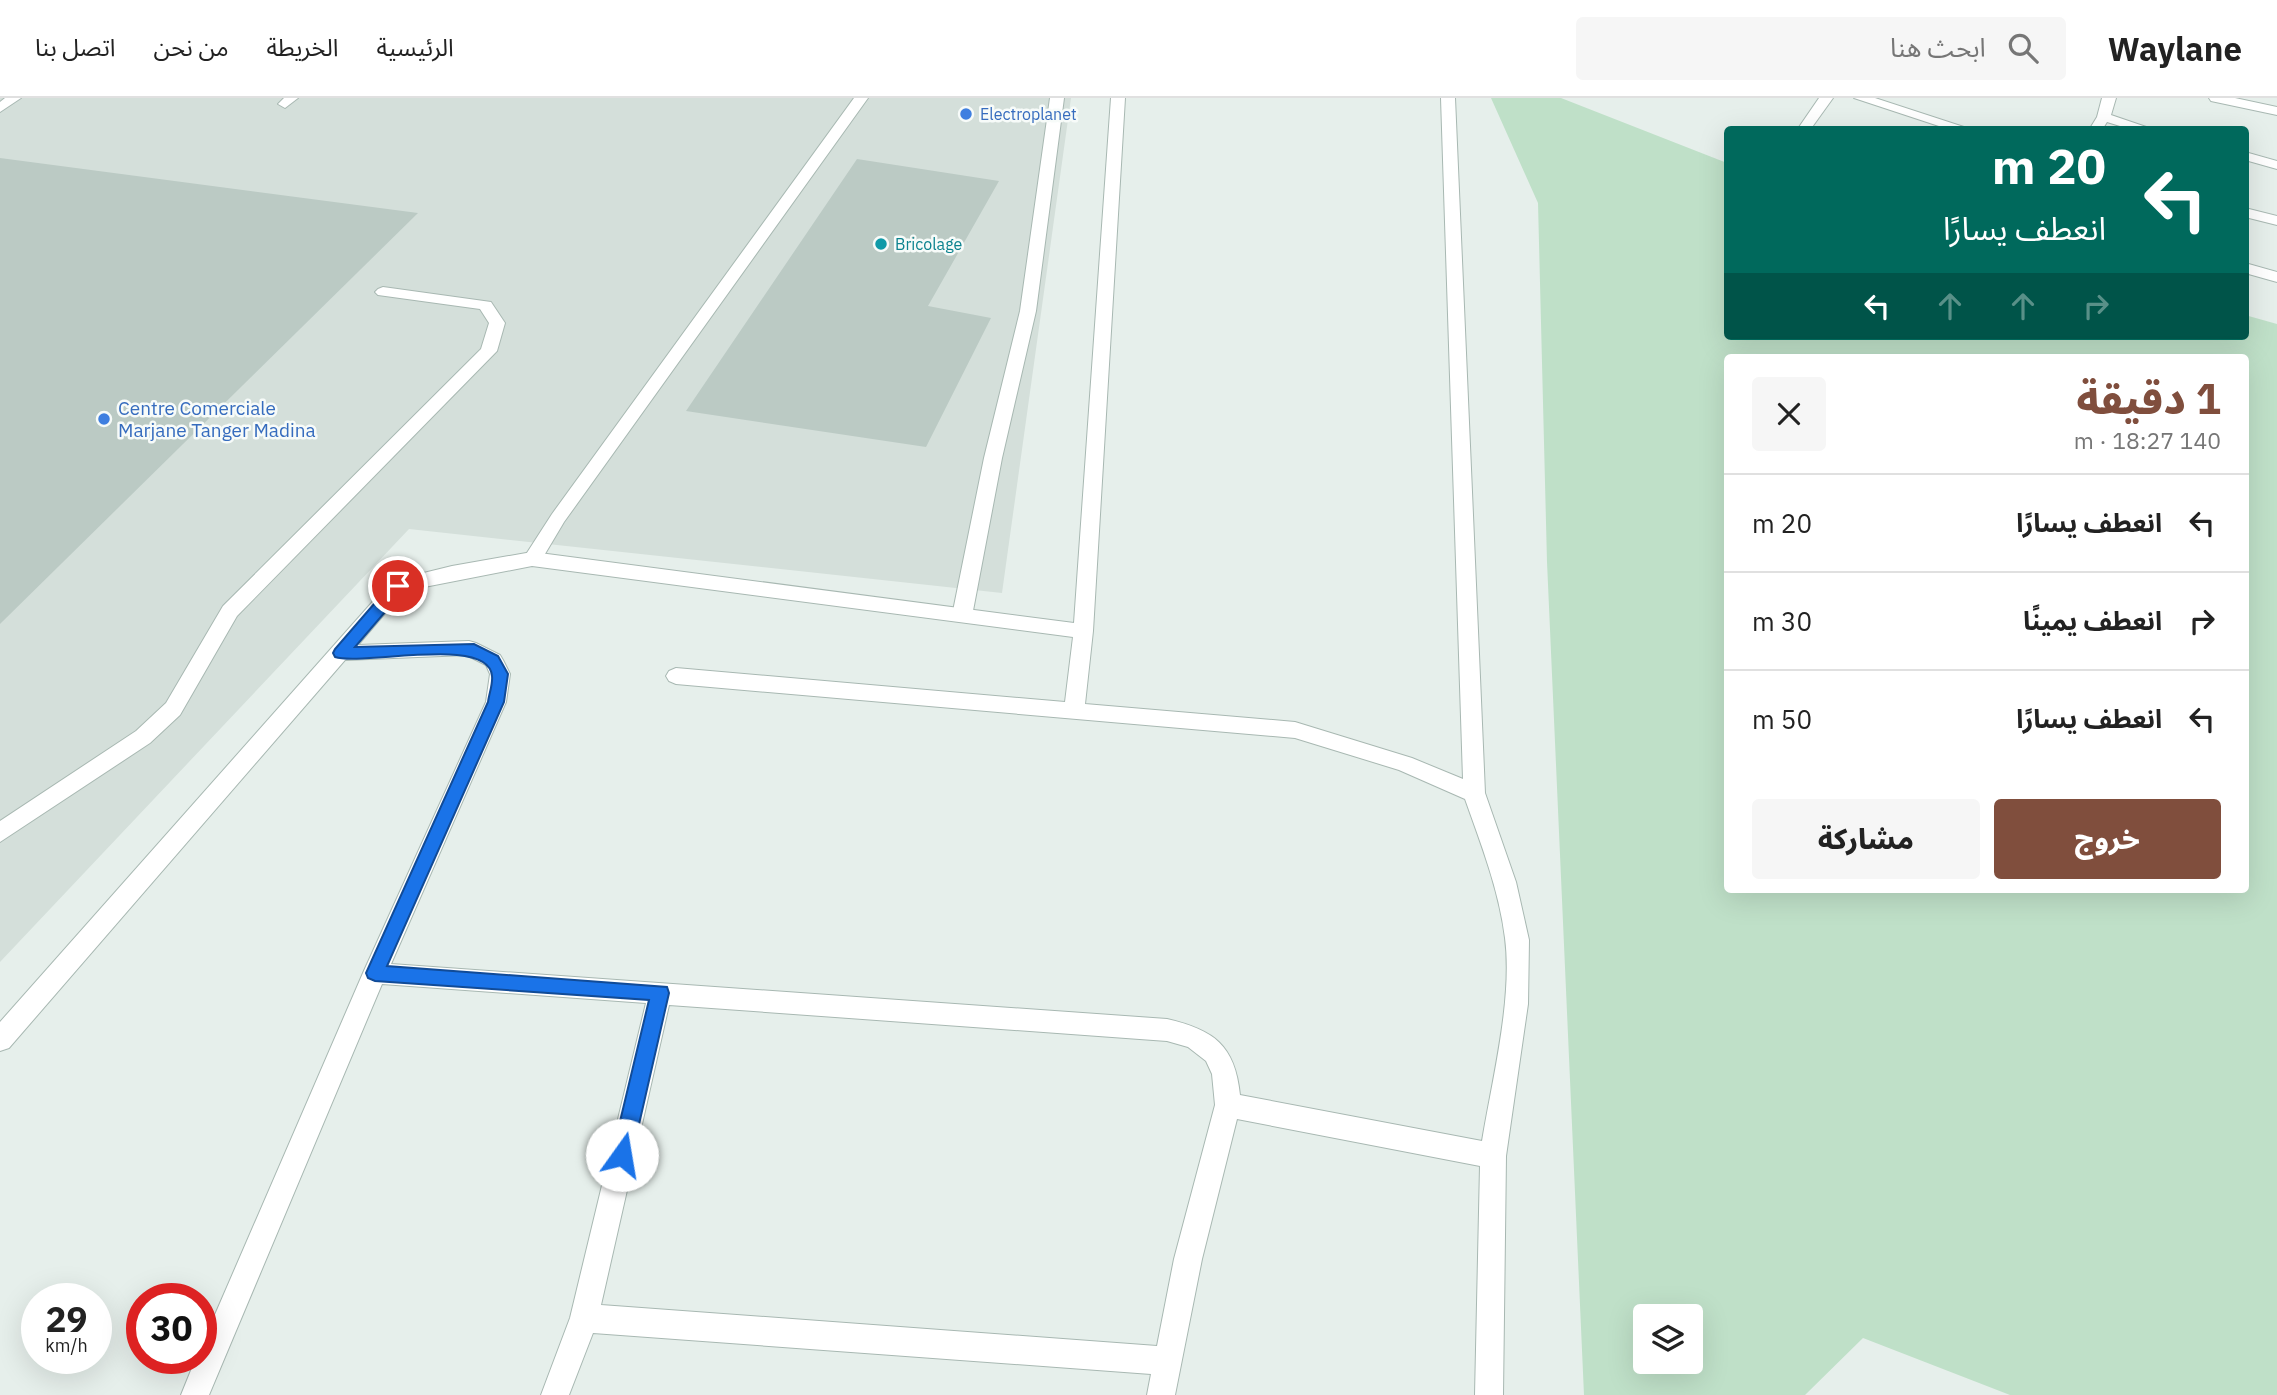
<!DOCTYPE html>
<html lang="ar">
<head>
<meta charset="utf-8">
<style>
  :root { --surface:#fff; --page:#f6f6f6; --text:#222; --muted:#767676; --line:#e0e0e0; --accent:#804e3d }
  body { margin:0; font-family:"IBM Plex Sans","Noto Sans Arabic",sans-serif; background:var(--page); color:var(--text); direction:rtl; height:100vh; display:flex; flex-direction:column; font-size:26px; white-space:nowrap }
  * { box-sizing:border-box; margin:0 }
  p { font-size:23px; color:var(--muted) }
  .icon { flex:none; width:38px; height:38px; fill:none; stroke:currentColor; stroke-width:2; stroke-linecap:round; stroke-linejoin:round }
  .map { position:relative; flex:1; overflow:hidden; direction:ltr }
  .sheet { position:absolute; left:1724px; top:256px; width:525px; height:539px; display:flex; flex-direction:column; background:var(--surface); border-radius:7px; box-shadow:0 7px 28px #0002; direction:rtl }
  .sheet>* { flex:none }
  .banner { position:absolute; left:1724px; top:28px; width:525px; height:214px; border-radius:7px; box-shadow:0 7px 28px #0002; direction:rtl; background:#00695c; color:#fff; overflow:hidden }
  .controls { position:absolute; left:1633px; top:1206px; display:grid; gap:14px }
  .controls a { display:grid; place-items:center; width:70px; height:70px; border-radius:7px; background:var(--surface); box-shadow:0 7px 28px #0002; font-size:35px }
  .speed { position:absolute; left:21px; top:1185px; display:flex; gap:14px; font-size:35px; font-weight:700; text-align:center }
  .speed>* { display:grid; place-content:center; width:91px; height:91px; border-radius:50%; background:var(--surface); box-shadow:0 7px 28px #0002; line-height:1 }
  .speed small { font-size:18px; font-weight:400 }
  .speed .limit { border:10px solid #d22; background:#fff; color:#111 }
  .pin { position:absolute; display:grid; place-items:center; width:60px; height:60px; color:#fff; margin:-30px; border:4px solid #fff; border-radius:50%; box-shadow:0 2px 7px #0007 }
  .me { position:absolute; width:77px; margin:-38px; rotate:13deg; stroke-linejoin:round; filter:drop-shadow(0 0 5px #0008) }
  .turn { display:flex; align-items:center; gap:24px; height:147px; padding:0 28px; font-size:32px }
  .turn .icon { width:91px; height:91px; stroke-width:2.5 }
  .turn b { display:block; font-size:49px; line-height:60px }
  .lanes { display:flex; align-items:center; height:66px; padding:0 28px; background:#0003; justify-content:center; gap:35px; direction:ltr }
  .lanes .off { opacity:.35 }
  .round { display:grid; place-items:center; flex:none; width:74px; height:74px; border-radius:7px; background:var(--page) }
  .overview { display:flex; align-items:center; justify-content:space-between; height:119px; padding:0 28px }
  h1 { font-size:42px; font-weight:800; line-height:52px; color:var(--accent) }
  .cta { display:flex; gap:14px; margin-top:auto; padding:14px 28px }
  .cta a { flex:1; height:80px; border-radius:7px; background:var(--accent); color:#fff; font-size:28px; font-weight:800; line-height:80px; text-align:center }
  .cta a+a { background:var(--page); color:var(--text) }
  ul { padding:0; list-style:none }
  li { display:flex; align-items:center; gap:21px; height:98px; padding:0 28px; border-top:2px solid var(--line) }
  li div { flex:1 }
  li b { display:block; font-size:26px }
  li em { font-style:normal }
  header { display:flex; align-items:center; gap:42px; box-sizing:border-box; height:98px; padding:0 35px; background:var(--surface); border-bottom:2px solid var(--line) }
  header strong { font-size:33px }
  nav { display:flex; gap:38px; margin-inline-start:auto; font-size:24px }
  .search { width:490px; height:63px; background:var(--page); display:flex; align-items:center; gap:18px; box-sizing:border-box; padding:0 24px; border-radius:7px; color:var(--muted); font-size:26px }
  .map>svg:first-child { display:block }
</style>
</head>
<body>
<header>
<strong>Waylane</strong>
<div class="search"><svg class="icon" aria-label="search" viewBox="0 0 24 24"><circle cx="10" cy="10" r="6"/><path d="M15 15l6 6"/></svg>ابحث هنا</div>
<nav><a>الرئيسية</a><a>الخريطة</a><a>من نحن</a><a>اتصل بنا</a></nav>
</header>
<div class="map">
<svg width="2277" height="1297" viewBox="0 0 2277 1297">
  <rect width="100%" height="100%" fill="#e6efeb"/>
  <path fill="#d4dfda" d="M0,0H1071L1002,495L409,431L0,864Z"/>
  <path fill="#bfe0c8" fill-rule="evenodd" d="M1491,0H1561L1727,65V238H2245V217L2277,226V1297H2010L1863,1240L1805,1297H1584L1547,464L1538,105ZM1727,259H2245V791H1727ZM1645,1218H1690V1264H1645Z"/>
  <g fill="#bbcac4">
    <path d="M0,60L418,115L0,526Z"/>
    <path d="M857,61L999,83L928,208L991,220L926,349L686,313Z"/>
  </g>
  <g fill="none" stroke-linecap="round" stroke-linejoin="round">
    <g stroke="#a8b8b2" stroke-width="2">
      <g id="lane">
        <path d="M5,0H21L0,14V4Z"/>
        <path d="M284,0H298L285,10L278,6Z"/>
        <path d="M854,0H868L564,424L539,466H525L523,461L552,416Z"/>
        <path d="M1050,0H1064L1036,213L1002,360L972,518L969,523H955L952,518L984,360L1020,213Z"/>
        <path d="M383,189L491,204L505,225L497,253L237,518L180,617L150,645L0,744V723L136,633L166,605L223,508L481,251L489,225L480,211L378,197L375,194L378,191Z"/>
      </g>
    </g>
    <g stroke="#a8b8b2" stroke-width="2">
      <g id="street">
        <path d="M1111,0H1125L1093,533L1085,606L1295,624L1412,660L1463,681L1441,0H1455L1485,695L1516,784L1529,842L1528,906L1506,1058L1503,1297H1475L1480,1068L1237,1021L1202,1161L1175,1297H1147L1151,1276L593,1235L569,1297H541L570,1220L646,905L382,886L209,1297H181L196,1260H201V1249L363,875L486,604L490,576L486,567L466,557L345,562L9,950L0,953V924L391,483L452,468L532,454L1074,525ZM532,468L1073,539L1065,604L676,570L669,573L666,578L669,583L676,586L1295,640L1399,672L1465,701C1481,746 1499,792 1505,840C1513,901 1492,982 1482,1043L1240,997C1235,947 1214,932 1167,921L391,866L506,604L510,576L503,562L500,557L476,545L469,543L358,547L404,493ZM669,907L1167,943L1188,949L1206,963L1212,976L1215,1007L1174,1161L1157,1248L601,1207Z"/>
        <path d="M1819,0H1833L1810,32H1797Z"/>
        <path d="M1854,0H1875L1973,32H1951Z"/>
        <path d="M2102,0H2116L2111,17L2155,32H2133L2107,24L2102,32H2089L2097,19Z"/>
        <path d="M2209,0H2235L2277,9V17L2211,3Z"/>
        <path d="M2245,54L2277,63V71L2245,62Z"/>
        <path d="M2245,110L2277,118V127L2245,119Z"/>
        <path d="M2245,165L2277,174V184L2245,175Z"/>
      </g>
    </g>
    <use href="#lane" fill="#fff" fill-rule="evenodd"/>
    <use href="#street" fill="#fff" fill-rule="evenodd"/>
  </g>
  <path fill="#1a73e8" stroke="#114b97" stroke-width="2" d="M398,483L406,488L404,492L355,549L474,546L498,558L508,576L504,604L387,868L667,889L669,895L632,1057L629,1064L622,1067L615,1064L612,1057L649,902L375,883L368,880L366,875L488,604C489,596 493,586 492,578C489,537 363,568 335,559L333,555L335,551L393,484Z"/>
  <g fill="#3f7fe0" stroke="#f7fbf9" stroke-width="2.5">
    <circle cx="966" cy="16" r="7"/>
    <circle cx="104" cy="321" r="7"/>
  </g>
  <circle fill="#0f9aa8" stroke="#f7fbf9" stroke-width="2.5" cx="881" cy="146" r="7"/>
  <g text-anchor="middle" stroke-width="5" stroke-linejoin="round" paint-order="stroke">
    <g font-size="16" fill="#366cbe" stroke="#f7fbf9" text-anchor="start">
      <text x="980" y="22">Electroplanet</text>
    </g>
    <g font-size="16" fill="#0d838f" stroke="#f7fbf9" text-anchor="start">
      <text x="895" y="152">Bricolage</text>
    </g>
    <g font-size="19" fill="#366cbe" stroke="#f7fbf9" text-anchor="start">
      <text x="118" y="317">Centre Comerciale<tspan x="118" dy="22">Marjane Tanger Madina</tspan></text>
    </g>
  </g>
</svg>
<div class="controls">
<a><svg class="icon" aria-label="layers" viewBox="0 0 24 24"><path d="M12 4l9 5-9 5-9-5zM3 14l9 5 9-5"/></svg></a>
</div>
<div class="speed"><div>29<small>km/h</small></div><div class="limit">30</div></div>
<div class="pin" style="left:398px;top:488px;background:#d93025"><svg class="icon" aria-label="arrive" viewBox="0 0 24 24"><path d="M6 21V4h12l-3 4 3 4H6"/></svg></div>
<svg class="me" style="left:622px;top:1057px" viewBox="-20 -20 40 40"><circle r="19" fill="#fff"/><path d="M0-13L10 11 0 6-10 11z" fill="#1a73e8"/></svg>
<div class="banner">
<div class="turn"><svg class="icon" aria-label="left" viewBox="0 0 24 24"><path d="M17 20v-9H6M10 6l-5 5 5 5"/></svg><div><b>20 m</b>انعطف يسارًا</div></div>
<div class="lanes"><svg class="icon" aria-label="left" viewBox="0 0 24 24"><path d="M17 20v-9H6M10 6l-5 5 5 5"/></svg><svg class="icon off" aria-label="ahead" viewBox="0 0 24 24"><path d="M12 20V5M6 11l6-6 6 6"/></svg><svg class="icon off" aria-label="ahead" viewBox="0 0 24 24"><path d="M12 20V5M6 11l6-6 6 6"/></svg><svg class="icon off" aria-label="right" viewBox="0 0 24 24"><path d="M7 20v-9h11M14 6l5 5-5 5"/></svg></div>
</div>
<section class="sheet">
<div class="overview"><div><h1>1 دقيقة</h1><p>140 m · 18:27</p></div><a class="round"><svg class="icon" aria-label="close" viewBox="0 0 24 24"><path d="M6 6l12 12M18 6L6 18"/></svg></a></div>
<ul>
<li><svg class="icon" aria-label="left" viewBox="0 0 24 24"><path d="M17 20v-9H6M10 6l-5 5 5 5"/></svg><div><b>انعطف يسارًا</b></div><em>20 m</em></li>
<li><svg class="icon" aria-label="right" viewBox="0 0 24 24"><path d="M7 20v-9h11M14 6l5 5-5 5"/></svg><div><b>انعطف يمينًا</b></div><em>30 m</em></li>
<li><svg class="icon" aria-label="left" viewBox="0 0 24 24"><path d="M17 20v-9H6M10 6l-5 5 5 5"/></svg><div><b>انعطف يسارًا</b></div><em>50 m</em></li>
</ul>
<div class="cta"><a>خروج</a><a>مشاركة</a></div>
</section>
</div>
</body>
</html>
